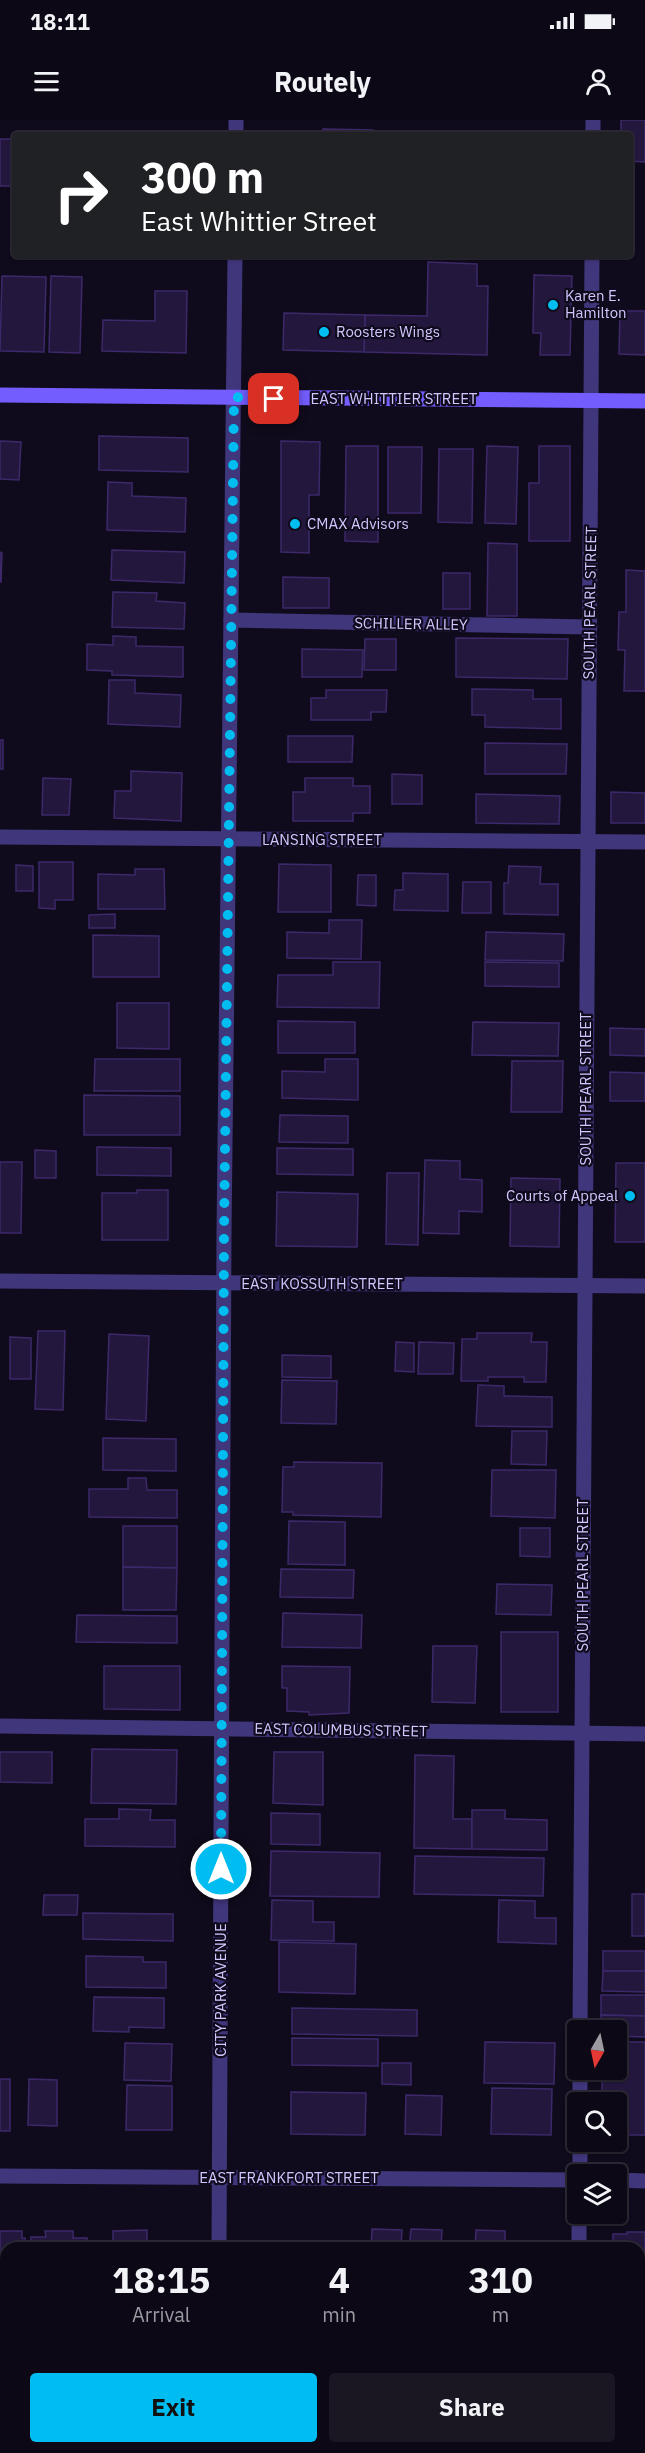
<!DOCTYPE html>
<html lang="en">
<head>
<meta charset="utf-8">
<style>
  :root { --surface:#0c0815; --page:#1a1622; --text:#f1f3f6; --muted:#9a9aa0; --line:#2c2934; --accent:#00bdf1 }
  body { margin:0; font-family:"IBM Plex Sans",sans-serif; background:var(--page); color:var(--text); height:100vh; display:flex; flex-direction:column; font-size:22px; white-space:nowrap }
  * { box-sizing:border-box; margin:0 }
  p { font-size:20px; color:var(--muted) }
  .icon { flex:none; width:33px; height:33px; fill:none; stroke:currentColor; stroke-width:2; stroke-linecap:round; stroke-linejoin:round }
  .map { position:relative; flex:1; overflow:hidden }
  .panel { position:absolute; left:0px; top:2122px; width:645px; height:212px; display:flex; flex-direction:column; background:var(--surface); border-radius:18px 18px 0 0; box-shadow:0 2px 4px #0004,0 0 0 2px var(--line) }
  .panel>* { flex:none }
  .hud { position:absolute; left:12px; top:12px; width:621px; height:126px; border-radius:6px; box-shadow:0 2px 4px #0004,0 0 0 2px var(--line); background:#202124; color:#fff; overflow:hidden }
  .needle { width:39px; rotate:189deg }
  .tools { position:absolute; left:567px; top:1900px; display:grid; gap:12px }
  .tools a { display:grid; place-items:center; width:60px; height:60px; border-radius:6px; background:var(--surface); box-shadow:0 2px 4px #0004,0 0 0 2px var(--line); font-size:30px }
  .pin { position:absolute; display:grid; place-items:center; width:51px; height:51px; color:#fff; margin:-26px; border-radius:12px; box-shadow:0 3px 9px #0006 }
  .me { position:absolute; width:66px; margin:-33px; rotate:0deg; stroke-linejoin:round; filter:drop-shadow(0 0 4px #0008) }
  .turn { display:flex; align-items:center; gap:21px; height:126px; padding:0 30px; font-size:27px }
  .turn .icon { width:78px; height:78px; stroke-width:2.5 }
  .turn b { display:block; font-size:42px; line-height:51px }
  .eta { display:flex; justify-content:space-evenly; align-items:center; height:102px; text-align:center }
  .eta b { font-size:36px; font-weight:800; line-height:42px }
  .primary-button { display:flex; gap:12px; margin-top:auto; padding:12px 30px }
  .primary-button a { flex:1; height:69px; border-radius:6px; background:var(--accent); color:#111; font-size:24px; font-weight:800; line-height:69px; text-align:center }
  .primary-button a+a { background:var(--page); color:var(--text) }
  .status { display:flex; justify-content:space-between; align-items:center; height:42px; padding:0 30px; background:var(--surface); direction:ltr }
  .status svg { height:16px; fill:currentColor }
  header { display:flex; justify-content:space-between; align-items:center; height:78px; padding:0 30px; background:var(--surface); font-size:27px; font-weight:800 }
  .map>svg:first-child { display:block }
</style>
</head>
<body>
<div class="status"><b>18:11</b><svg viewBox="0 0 49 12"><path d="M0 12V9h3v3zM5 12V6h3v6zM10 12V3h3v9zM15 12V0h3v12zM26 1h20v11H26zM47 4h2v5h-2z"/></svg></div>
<header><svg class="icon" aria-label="menu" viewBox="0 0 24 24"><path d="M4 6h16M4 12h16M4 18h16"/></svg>Routely<svg class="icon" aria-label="person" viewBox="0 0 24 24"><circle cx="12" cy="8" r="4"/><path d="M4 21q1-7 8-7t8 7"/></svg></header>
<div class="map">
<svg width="645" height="2333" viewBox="0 0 645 2333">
  <rect width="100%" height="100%" fill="#100b1c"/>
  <g fill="#23173d" stroke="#3d2969" stroke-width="1.5">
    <path d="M621,0H645V42L630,41V15H621Z"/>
    <path d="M323,9L373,10V15H289L323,14Z"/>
    <path d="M488,11L572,13V15H488Z"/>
    <rect x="0" y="19" width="15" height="47"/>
    <path d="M297,135H377V139L297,137Z"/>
    <path d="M428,142L477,144V166H488L487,235L364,232L365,195L427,196Z"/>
    <path d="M534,155L572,156L570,235H540L541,213H533Z"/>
    <path d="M2,156L46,157L44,232L0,231Z"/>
    <path d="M51,156L82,157L80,233L49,232Z"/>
    <path d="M155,171H187L186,233L102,231L103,200L155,201Z"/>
    <path d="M620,191H645V235L619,234Z"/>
    <path d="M284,193L365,195L364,232L283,230Z"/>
    <path d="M99,316L188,318V352L99,350Z"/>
    <path d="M0,321L21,322L19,360L0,359Z"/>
    <path d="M281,321L320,322L319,375H309V433L281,432Z"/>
    <path d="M346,326H378V422L345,421Z"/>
    <path d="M487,326L518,327L516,404L485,403Z"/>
    <path d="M539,326H570V421H529V363H539Z"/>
    <path d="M388,327H422L421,393H388Z"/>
    <path d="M439,329H473L472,403L438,402Z"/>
    <path d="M108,362L132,363V376L186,378L185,412L107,410Z"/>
    <path d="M488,423L517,424V496H487Z"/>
    <path d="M112,430L185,432L184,463L111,460Z"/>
    <path d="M0,432L2,433L1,462H0Z"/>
    <path d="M626,450L645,451V571H624L625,530H618L619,492H626Z"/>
    <rect x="443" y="453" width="27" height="36"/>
    <path d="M283,457L329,458V488H283Z"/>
    <path d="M113,472L157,473L156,481L185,483L184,509L112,507Z"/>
    <path d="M113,516L136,517V526L183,527V557L112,555V551L87,550V524L113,525Z"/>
    <path d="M456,518L568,519L567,559L456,557Z"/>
    <path d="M365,519H396V550H364Z"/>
    <path d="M302,529L363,530L362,557H302Z"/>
    <path d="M109,560H135V573L181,575L180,607L108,604Z"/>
    <path d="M472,569L533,570V579H561V609L485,607V595H472Z"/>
    <path d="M326,570H387L386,592H371V600H311V578H326Z"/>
    <path d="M288,616H353L352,642H288Z"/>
    <rect x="0" y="620" width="3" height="29"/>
    <path d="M485,623L567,624L566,654H485Z"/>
    <path d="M131,651L182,653L181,701L114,698L115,671H131Z"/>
    <path d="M392,654L422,655V684H392Z"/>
    <path d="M43,658L71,659L69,695H42Z"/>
    <path d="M305,658H353V666H370V693H353V701H293V672H305Z"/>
    <path d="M611,672L645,673V703H611Z"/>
    <path d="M476,674L560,676L559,704L476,703Z"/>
    <path d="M39,742H73V780H55V789L39,788Z"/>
    <path d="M279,744L331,745V792H278Z"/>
    <path d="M16,745L33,746V771H16Z"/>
    <path d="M509,746L541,747L540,764H558V795L504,794V763H508Z"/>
    <path d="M135,749H164L165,789H98V754L135,755Z"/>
    <path d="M403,753L448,754V791L394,790L395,770H403Z"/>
    <path d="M358,755H376V786L357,785Z"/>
    <path d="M463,762H491V793H462Z"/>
    <path d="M115,794V808H89V795Z"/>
    <path d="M329,800H362L361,839L287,838V812L329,813Z"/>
    <path d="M486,812L564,814L563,841L485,840Z"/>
    <path d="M93,815L159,816V857H93Z"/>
    <path d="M333,842H380L379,888L277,887L278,855H333Z"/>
    <path d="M485,842L559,843V867L485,866Z"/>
    <path d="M117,883H169V929L117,928Z"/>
    <path d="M278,901L355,902V933H278Z"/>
    <path d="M473,902L559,903L558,936L472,935Z"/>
    <path d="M610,908L645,909V936L610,935Z"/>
    <path d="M95,939H180V971H94Z"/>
    <path d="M325,939H358V980L282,978V951L325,952Z"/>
    <path d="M512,941H563L562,992H511Z"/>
    <path d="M610,952L645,953V981H610Z"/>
    <path d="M84,975L180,976V1015H84Z"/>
    <path d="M280,995L348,996V1023L279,1022Z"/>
    <path d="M97,1027L171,1028V1056L97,1055Z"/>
    <path d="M277,1028L353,1029V1055L277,1054Z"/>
    <path d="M35,1030L56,1031V1058H35Z"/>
    <path d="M425,1040L460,1041V1059L482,1060V1092L459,1091V1114L423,1113Z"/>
    <path d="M0,1042H22L21,1113H0Z"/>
    <path d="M616,1043H645V1122H615Z"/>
    <path d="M387,1053H419L418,1125L386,1124Z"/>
    <path d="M511,1058L560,1059L559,1127L510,1126Z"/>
    <path d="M137,1070H168V1120H102V1073H137Z"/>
    <path d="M277,1072L358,1074L357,1127L276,1126Z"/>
    <path d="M38,1211H65L63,1290L35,1289Z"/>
    <path d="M477,1213H532L531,1222H547L546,1262H524V1257H488V1261H461L462,1219H477Z"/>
    <path d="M109,1214L149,1216L146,1301L106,1299Z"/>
    <path d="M10,1217L31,1218V1259H10Z"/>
    <path d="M396,1222L414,1223V1252L395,1251Z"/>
    <path d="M419,1222L454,1223L453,1254H418Z"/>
    <path d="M282,1235L331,1236V1258L282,1257Z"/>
    <path d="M282,1260L337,1261L336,1304L281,1303Z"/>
    <path d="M478,1265L504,1266V1276L552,1277V1307L476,1306Z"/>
    <path d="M512,1311H547L546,1345L511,1344Z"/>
    <path d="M103,1318L176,1319V1351L103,1350Z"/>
    <path d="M294,1342L382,1343L381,1397L293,1395V1392H282L283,1347H294Z"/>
    <path d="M492,1350H556L555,1398L491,1396Z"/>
    <path d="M128,1358H146L147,1370H177V1398L89,1397V1369H128Z"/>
    <path d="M289,1401L345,1402V1445L288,1444Z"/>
    <path d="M123,1406H177V1448L123,1447Z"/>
    <path d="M520,1408H550V1437L520,1436Z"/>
    <path d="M123,1447L177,1448L176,1490H123Z"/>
    <path d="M281,1449L354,1450L353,1478L280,1477Z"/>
    <path d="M497,1464L552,1465L551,1495L496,1494Z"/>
    <path d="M283,1493L362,1495L361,1528L282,1527Z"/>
    <path d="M77,1495L177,1496V1523L76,1522Z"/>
    <rect x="501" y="1512" width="57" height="80"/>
    <path d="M433,1526H477L475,1583L432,1582Z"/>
    <path d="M104,1546H180V1590L104,1589Z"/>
    <path d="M282,1546L350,1547L349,1593L309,1595V1592L287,1591V1568H282Z"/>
    <path d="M92,1629L177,1630L176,1684L91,1683Z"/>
    <path d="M0,1632H52V1663L0,1662Z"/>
    <path d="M274,1632H323V1685L273,1683Z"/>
    <path d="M415,1635L454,1636L453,1699H472V1729L414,1728Z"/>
    <path d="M119,1689L151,1690L150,1700H175V1727L85,1726V1699H119Z"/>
    <path d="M472,1690H505V1699L547,1700V1730L472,1729Z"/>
    <path d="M271,1693L320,1694V1725L271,1724Z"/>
    <path d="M271,1731L380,1733L379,1777L270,1776Z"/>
    <path d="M415,1736L544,1738L543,1776L414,1774Z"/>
    <rect x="632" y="1774" width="13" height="42"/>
    <path d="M44,1775H78L77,1795H43Z"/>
    <path d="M272,1780L313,1781V1802H334V1821L271,1820Z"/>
    <path d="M499,1780L535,1781V1798H556V1824L498,1822Z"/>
    <path d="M83,1793L173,1794V1821L83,1819Z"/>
    <path d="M279,1822L356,1824L355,1874L279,1872Z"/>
    <rect x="603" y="1831" width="42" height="20"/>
    <path d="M86,1836L143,1837V1842H166V1868L86,1867Z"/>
    <path d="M603,1851H645V1872L602,1871Z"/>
    <path d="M601,1875H645V1896L601,1895Z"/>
    <path d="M94,1877L164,1878V1908L129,1907V1912L93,1911Z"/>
    <path d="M292,1888L417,1890V1916L292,1914Z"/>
    <path d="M601,1895L645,1896V1917L616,1916V1911H601Z"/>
    <path d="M292,1918L378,1919V1946L292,1945Z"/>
    <path d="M485,1922L555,1923L554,1964L484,1963Z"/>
    <path d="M616,1922H645V2015H616V1983H602V1950H616Z"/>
    <path d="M125,1923L172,1924L171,1961L124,1960Z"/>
    <path d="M382,1943H411V1965L382,1964Z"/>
    <rect x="0" y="1959" width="10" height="52"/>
    <path d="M29,1959L57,1960V2006L28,2005Z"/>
    <path d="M127,1965L172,1966V2010H126Z"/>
    <path d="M492,1968L552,1969L551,2015L491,2014Z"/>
    <path d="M291,1972L366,1973L365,2015L291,2014Z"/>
    <path d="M406,1975L442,1976L441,2015L405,2014Z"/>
    <path d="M372,2109L402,2110L401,2128H371Z"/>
    <path d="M411,2109L442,2110L441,2128H450H409Z"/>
    <path d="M147,2110V2128H113V2111Z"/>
    <path d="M476,2110L505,2111V2128H475Z"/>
    <path d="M0,2111H22V2118H25V2128H6V2187H0Z"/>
    <path d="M45,2111H73V2118H87V2128H31V2117H46Z"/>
    <path d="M627,2112H645V2161H639V2128H613V2114H627Z"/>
    <path d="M639,2179L645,2180V2208H639Z"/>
    <rect x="639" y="2255" width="6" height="44"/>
    <rect x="121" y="2328" width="43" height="5"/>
    <rect x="267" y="2328" width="90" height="5"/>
  </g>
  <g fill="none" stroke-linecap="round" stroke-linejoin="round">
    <path stroke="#40367c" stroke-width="15" d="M231,500L590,507"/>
    <g stroke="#40367c" stroke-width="15">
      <path d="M236,15V0"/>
      <path d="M593,15V0"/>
      <path d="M0,717L645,722"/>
      <path d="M0,1161L645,1166"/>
      <path d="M0,1606L645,1614"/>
      <path d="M580,1911L592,135"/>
      <path d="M580,1983V1950"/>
      <path d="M580,2055V2022"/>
      <path d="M0,2056L578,2060"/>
      <path d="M616,2060L645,2061"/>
      <path d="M219,2128L224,1114L235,135"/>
      <path d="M579,2128V2094"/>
      <path d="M217,2333V2328"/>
      <path d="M576,2333V2328"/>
    </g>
    <path stroke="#745dff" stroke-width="15" d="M0,275L645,281"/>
  </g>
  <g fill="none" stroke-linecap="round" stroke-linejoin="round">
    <path stroke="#00bdf1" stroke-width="10" stroke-dasharray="0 18" d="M221,1749L224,1114L234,277L274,279"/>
  </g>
  <g fill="#00bdf1" stroke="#100b1c" stroke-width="2">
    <circle cx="553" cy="185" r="6"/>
    <circle cx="324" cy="212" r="6"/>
    <circle cx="295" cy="404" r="6"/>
    <circle cx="630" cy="1076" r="6"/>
  </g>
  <g text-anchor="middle" stroke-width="4.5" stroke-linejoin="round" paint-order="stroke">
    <g font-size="15" fill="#d3c6ff" stroke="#100b1c" text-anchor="start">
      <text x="565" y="181">Karen E.<tspan x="565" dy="17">Hamilton</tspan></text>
      <text x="336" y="217">Roosters Wings</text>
      <text x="307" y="409">CMAX Advisors</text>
      <text x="618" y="1081" text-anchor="end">Courts of Appeal</text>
    </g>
    <g font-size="15" fill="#d3c6ff" stroke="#100b1c">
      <text x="394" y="284">EAST WHITTIER STREET</text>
      <text transform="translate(590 483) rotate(-89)" y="5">SOUTH PEARL STREET</text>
      <text transform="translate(411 504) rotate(1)" y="5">SCHILLER ALLEY</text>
      <text x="322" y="725">LANSING STREET</text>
      <text transform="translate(586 969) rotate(-90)" y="5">SOUTH PEARL STREET</text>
      <text x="322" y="1169">EAST KOSSUTH STREET</text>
      <text transform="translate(583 1455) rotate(-90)" y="5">SOUTH PEARL STREET</text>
      <text transform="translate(341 1610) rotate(1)" y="5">EAST COLUMBUS STREET</text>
      <text transform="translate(221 1870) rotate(-90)" y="5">CITY PARK AVENUE</text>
      <text x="289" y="2063">EAST FRANKFORT STREET</text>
    </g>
  </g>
</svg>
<div class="tools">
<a><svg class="needle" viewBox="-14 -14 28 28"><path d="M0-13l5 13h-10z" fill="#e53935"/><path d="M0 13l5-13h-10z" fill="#9a9aa0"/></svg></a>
<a><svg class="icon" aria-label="search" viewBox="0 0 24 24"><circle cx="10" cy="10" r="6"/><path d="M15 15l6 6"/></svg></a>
<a><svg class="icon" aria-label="layers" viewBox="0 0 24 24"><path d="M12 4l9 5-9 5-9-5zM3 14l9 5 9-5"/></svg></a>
</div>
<div class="pin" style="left:274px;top:279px;background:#d93025"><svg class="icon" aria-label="arrive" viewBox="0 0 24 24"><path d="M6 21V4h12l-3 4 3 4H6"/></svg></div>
<svg class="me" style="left:221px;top:1749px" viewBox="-20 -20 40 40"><circle r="17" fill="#00bdf1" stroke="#fff" stroke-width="3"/><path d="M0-11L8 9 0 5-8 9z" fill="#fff"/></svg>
<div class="hud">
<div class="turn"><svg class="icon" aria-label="right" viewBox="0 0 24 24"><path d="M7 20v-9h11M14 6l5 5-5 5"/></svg><div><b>300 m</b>East Whittier Street</div></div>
</div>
<section class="panel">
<div class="eta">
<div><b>18:15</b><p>Arrival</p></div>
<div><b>4</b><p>min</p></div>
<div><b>310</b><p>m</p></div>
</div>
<div class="primary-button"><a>Exit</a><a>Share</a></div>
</section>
</div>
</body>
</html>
